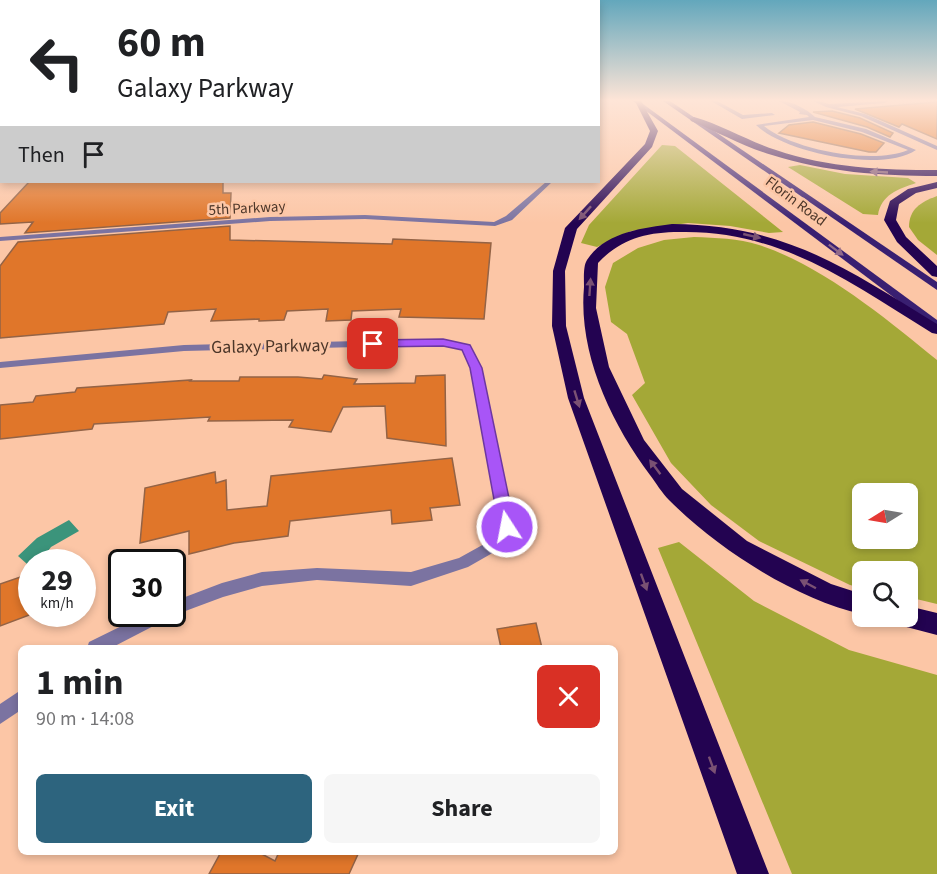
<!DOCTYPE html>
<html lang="en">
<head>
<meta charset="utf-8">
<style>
  :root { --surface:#fff; --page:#f6f6f6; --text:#202124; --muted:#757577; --accent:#2d647e }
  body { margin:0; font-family:"Source Sans 3",sans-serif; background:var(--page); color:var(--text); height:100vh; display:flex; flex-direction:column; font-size:22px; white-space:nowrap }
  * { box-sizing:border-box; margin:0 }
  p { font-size:20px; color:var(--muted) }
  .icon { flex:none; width:33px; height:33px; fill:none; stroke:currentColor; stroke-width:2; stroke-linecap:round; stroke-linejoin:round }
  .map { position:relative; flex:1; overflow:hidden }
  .panel { position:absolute; left:18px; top:645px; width:600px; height:210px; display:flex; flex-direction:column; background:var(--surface); border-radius:9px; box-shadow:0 3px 9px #0003 }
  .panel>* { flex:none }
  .banner { position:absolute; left:0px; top:0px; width:600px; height:183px; box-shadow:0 3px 9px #0003; background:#fff; color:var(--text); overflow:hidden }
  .needle { width:39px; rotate:259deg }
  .buttons { position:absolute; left:852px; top:483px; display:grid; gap:12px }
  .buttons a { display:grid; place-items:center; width:66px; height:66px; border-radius:9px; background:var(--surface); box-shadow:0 3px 9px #0003; font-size:30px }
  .speed { position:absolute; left:18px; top:549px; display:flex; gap:12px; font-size:30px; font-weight:700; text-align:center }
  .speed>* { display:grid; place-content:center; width:78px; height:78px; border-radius:50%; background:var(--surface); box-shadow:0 3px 9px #0003; line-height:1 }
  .speed small { font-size:15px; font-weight:400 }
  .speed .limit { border:3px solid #111; border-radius:9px; background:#fff; color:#111 }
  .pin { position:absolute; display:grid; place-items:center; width:51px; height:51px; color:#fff; margin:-26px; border-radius:12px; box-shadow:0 3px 9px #0006 }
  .me { position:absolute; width:66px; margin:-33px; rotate:349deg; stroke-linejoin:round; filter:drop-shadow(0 0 4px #0008) }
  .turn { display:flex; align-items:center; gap:21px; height:126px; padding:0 18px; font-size:27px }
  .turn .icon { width:78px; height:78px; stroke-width:2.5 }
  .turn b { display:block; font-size:42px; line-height:51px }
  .then { display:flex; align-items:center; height:57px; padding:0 18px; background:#0003; gap:12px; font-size:22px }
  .round { display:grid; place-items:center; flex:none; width:63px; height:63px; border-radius:9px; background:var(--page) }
  .overview { display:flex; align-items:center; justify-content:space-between; height:102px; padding:0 18px }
  h1 { font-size:36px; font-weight:700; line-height:45px }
  .button { display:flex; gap:12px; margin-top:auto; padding:12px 18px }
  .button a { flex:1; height:69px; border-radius:9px; background:var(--accent); color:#fff; font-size:24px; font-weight:700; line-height:69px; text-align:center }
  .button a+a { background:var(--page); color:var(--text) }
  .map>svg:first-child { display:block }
</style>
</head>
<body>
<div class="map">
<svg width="937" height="874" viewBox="0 0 937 874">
  <rect width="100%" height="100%" fill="#fcc6a6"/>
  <g fill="#a4a837" fill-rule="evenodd">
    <path d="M662,145L675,146L783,232L769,233L730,226L688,223L631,231L597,247L581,243L589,225Z"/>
    <path d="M800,165L845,174L908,178L916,183C898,189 881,195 878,215L863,214L788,167Z"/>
    <path d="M937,196V255L918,240L909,227C909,209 921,202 937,196Z"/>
    <path d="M694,237C716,238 738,238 759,245C821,265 887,319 937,360V604L908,597V572H862V588L850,585L759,541L711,505L671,463L632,395L645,383L627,334L611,322L605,287L613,263L638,248L664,240ZM862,494H908V538H862Z"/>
    <path d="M679,542L754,601L849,650L937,675V874H792L658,548Z"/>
  </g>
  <path fill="#3b947b" d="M69,520L79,531L51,547L43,558L27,564L18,556L37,538Z"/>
  <g fill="#e0762a" stroke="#936346" stroke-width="1.5">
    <path d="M937,102V139L902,124L899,127L855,109Z"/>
    <path d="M832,111L860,118L893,133L890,137L867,127L813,112Z"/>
    <path d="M813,122L861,134L884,143L876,152H869L779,133L789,125Z"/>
    <path d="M29,182H223V193H231L230,218L25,233L33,222L0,224V213Z"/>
    <path d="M230,226V240L392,244L393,239L491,243L484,319L399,317L401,309L352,311L351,320L326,321L328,309L287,311L284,320L259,321V319L211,321L216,309L168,312L164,324L0,338V266L18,242Z"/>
    <path d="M324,375L357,379L354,384L415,383L416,376L445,375L446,446L387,438L385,406L343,407L331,432L289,427L293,420L208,421L210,417L94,424L92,429L0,439V405L33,402L36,396L75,392L77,388L191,380L190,381H239L240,377H298L322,379Z"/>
    <path d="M452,458L460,505L430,508L432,520L392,524L391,510L290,521L288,536L234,543L189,554V531L140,543L145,488L215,472L216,483L226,480L227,510L267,506L271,476Z"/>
    <path d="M32,573V614L0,626V584Z"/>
    <path d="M536,623L542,648H501L497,629Z"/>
    <path d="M221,852H258L275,861L279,852H359L349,874H209Z"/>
  </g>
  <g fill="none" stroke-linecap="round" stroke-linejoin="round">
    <path stroke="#c0957b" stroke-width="1.5" stroke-dasharray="1.5 2" stroke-linecap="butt" d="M899,104L937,101"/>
    <g fill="#7b73a1" fill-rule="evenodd">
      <path d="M711,101H717L743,115L772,113L775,115L742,119Z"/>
      <path d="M779,101C790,100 807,109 815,117L866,129L916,150C882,173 784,153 756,125L809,117L807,115L799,114L800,112ZM813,120L862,132L908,150C873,165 793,150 764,126Z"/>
      <path d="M813,101H819L829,104L887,101L885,103L837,107L865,114L937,146V150L861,116L826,107Z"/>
    </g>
    <g fill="#7b73a1" fill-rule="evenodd">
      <path d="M546,182H552L512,220L495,226L365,219L270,221L0,241V237L270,217L365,215L494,222L506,216Z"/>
      <path d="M443,339L470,346L481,368L514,527L496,551L468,567L411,586L317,580L262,586L223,597L172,616L168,615L167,619L111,648H87L89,642L146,614H172V602L222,583L262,572L317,568L411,572L459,558L486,543L500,526L471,368L462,350L443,345L184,351L0,368V362L184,345Z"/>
      <path d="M21,690V710L0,724V704Z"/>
    </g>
    <rect fill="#7b73a1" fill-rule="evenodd" x="0" y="118" width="2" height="4"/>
    <g fill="#391f71" fill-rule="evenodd">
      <path d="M633,101H639L937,320V330Z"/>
      <path d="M663,101H670L937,282V290Z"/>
    </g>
    <g fill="#230351" fill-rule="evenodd">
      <path d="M635,101H641L658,131L652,147L577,229L565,271L566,326L584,398L769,874H737L568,398L552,326L553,271L565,228L645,144L650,131Z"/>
      <path d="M694,117C722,125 748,141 776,150C828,168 883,170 937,170V176C881,176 826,172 772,155C744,147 718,132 691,121L690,119Z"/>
      <path d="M937,182V188L916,193L899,204L896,220L906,237L937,266V277L932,276L897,242L884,220L890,201L908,189Z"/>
      <path d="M672,224C785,225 844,267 937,324V334L932,333C853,284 783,232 686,232C651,231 622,237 598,263L596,308L609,367L644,440L682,489L747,541L831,584L862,594V614C795,599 718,549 669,500C662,493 656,483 650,475C611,423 578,353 584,287C584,279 583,266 587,260C605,232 643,228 672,224Z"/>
      <path d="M908,606L937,613V635L895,624L891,616H908Z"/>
    </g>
  </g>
  <defs><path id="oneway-solid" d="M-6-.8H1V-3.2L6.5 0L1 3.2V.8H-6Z" transform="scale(1.5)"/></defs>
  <g fill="#7a5173">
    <use href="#oneway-solid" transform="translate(879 172) rotate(-177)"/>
    <use href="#oneway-solid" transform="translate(585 213) rotate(132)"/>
    <use href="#oneway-solid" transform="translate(752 236) rotate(13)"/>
    <use href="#oneway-solid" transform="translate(590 287) rotate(-86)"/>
    <use href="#oneway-solid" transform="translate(577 399) rotate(73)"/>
    <use href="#oneway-solid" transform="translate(655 467) rotate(-127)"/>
    <use href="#oneway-solid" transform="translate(644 582) rotate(70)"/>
    <use href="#oneway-solid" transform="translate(808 584) rotate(-152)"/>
    <use href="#oneway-solid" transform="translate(712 765) rotate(70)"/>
  </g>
  <use fill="#916a89" href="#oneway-solid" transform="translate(836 250) rotate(37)"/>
  <linearGradient id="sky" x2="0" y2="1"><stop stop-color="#63a7bc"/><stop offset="0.45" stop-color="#fee5d7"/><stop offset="1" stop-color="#fee5d7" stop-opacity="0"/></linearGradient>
  <rect width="937" height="223" fill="url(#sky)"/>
  <path fill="#a855f7" stroke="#6d37a1" stroke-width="1.5" d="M443,339L470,345L482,368L515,527L513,531L507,533L502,531L499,527L470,368L462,350L443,346L373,347L367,344L373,340Z"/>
  <g text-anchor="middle" stroke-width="5" stroke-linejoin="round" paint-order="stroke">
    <g font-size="15" fill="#4c3629" stroke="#fcc6a6">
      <text transform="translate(796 201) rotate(37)" y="5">Florin Road</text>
      <text transform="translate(247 208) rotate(-3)" y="5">5th Parkway</text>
    </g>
    <g font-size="18" fill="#4c3629" stroke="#fcc6a6">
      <text transform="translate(270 346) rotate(-1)" y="6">Galaxy Parkway</text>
    </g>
  </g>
</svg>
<div class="buttons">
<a><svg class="needle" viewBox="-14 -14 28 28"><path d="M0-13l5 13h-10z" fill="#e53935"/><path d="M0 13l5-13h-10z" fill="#757577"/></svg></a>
<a><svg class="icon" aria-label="search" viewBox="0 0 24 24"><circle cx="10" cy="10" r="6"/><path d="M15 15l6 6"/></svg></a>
</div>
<div class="speed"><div>29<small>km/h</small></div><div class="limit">30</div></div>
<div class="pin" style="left:373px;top:344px;background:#d93025"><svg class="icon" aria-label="arrive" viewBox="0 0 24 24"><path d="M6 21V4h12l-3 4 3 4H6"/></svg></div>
<svg class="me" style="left:507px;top:527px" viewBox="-20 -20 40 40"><circle r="17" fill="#a855f7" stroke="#fff" stroke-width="3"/><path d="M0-11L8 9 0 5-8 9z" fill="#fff"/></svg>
<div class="banner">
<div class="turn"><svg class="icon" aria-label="left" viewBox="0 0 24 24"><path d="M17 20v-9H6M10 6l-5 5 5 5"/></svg><div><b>60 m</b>Galaxy Parkway</div></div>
<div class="then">Then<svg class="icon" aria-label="arrive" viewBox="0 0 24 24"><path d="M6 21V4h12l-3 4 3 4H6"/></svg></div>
</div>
<section class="panel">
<div class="overview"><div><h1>1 min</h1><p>90 m · 14:08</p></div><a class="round" style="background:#d93025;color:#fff"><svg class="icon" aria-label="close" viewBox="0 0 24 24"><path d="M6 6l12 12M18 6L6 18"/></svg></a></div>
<div class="button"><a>Exit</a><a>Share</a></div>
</section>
</div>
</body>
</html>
